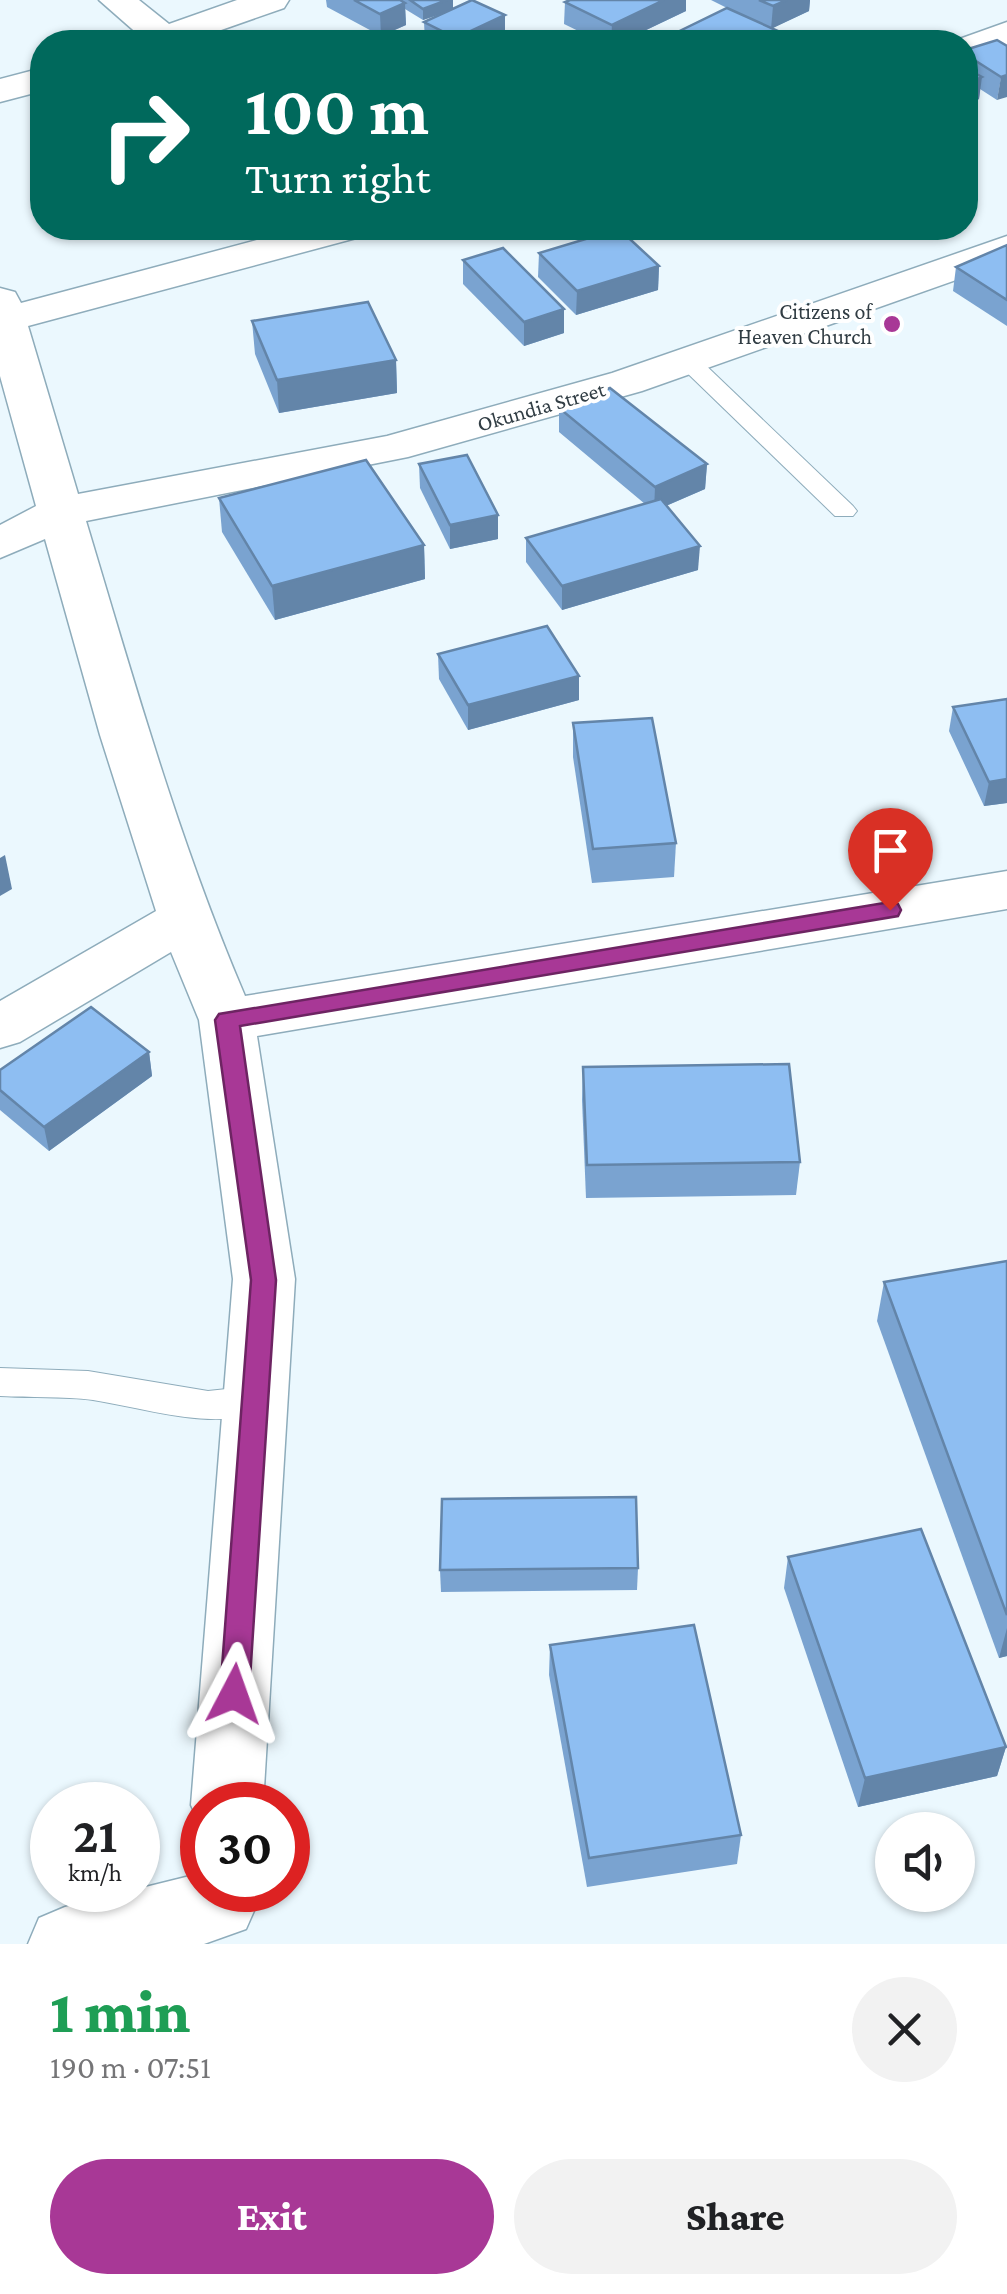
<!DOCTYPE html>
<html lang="en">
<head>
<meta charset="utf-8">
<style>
  :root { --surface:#fff; --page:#f2f2f2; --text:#202124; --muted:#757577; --accent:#a83896 }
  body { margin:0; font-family:"Crimson Pro",serif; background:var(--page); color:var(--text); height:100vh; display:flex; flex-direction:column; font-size:38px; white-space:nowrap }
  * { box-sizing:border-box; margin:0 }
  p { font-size:32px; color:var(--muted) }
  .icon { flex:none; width:55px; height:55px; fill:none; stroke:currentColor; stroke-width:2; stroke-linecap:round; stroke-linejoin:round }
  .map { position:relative; height:1944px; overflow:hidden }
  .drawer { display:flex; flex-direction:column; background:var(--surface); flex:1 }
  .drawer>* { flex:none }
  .guide { position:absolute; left:30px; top:30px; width:948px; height:210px; border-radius:40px; box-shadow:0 2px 8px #0004; background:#00695c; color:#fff; overflow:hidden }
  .tools { position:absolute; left:875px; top:1812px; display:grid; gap:20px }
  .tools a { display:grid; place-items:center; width:100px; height:100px; border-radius:50%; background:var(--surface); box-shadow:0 2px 8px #0004; font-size:50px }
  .speed { position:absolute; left:30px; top:1782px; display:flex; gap:20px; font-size:50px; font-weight:700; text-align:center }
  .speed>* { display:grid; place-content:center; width:130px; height:130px; border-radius:50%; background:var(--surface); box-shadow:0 2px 8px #0004; line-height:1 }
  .speed small { font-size:25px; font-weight:400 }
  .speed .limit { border:15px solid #d22; background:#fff; color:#111 }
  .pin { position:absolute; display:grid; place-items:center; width:85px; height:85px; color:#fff; margin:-102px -42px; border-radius:50% 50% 50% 0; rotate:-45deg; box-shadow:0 0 10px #0007 }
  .pin .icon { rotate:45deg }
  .me { position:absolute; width:110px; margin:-55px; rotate:4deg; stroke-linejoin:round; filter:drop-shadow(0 0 8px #0008) }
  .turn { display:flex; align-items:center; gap:35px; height:210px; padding:0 50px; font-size:45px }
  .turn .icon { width:130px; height:130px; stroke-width:2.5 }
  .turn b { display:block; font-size:70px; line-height:85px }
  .round { display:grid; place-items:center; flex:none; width:105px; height:105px; border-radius:52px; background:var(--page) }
  .headline { display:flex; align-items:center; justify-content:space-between; height:170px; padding:0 50px }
  h1 { font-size:60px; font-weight:800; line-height:75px; color:#1e9e55 }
  .action { display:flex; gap:20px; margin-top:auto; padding:20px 50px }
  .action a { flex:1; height:115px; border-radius:60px; background:var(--accent); color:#fff; font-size:40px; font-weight:800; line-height:115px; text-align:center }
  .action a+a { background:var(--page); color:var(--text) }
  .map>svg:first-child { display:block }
</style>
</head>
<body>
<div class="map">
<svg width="1007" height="1944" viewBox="0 0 1007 1944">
  <rect width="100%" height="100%" fill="#ebf8fe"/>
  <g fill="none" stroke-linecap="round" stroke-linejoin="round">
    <g stroke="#8eacbb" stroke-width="2">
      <g id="service">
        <path d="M688,354L696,356L853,506L857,511L853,516H835L680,366L676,361Z"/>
        <path d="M0,1368L88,1371L208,1391L255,1386L267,1391L272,1401L267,1411C210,1431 150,1409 93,1400C62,1396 30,1398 0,1396Z"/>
      </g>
    </g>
    <g stroke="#8eacbb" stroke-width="3">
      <g id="minor">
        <path d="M99,0H139L169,24L237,0H289L284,8L187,42H136L140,36Z"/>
        <path d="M1007,22V46L965,60V42H951Z"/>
        <path d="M42,68V91L0,102V79Z"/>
        <path d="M302,228H366L360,237L28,326L78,494L387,436L612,373L1007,236V262L642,391L408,457L86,521C134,681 179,842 245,996L1007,871V909L257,1036L295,1279L263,1805H202V1829L191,1805L233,1279L199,1020L171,952L20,1042L0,1048V1001L156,911L100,735L45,539L0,558V525L36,506L0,376V288L15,292L21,303Z"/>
        <path d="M202,1873V1890H251L257,1904L246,1929L204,1944H28L39,1918L65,1907Z"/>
      </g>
    </g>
    <use href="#service" fill="#fff" fill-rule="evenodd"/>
    <use href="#minor" fill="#fff" fill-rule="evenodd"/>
  </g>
  <g fill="#7aa3d0">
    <path d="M326,0H453V9L505,38L494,42H425L424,22L443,13L423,20L405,9L406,25L381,36L327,7Z"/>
    <path d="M711,0H810L809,11L772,28L789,36L788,42H657L727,8Z"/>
    <path d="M565,2L686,11L621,42H601L564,24Z"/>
    <path d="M1007,46L997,100L980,89L979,99L965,106V50Z"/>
    <path d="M1007,245V326L953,291L956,267Z"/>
    <path d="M539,253L659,266L658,290L576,315L538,277Z"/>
    <path d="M463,260L564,333L524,346L463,284Z"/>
    <path d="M252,321L396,360L397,393L279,413L255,354Z"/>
    <path d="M559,408L707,464L705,489L666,506L698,570L562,610L526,562V538L645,504L559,432Z"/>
    <path d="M419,464L498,515V539L450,549L420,488Z"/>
    <path d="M219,498L424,545L425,579L275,620L222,532Z"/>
    <path d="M438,654L579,676V700L468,730L439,679Z"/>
    <path d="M1007,699V803L984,806L949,731L953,707Z"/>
    <path d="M573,723L676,843L674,877L592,883L573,757Z"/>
    <path d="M149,1052L152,1076L49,1151L0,1110V1070Z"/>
    <path d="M583,1067L800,1162L796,1195L586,1198L582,1100Z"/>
    <path d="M1007,1261V1656L999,1658L877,1321L884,1282Z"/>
    <path d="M788,1557L1006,1747L997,1776L858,1807L784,1588Z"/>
    <path d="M638,1568L637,1590L441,1592L440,1570Z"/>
    <path d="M550,1645L741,1835L737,1864L587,1887L549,1675Z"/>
  </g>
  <g fill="#6385a9">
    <path d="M447,0H453V10L423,20V9Z"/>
    <path d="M664,0H686V11L621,42H611L612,25Z"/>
    <path d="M787,0H810L809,11L771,29L773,6Z"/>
    <path d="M405,3L406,25L381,36L380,14Z"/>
    <path d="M505,15V38L494,42H456V38Z"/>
    <path d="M1007,75V97L997,100L1001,77Z"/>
    <path d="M982,77L979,99L965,106V85Z"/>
    <path d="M659,266L658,290L576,315L577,291Z"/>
    <path d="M564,309V333L524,346V322Z"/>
    <path d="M396,360L397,393L279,413L277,380Z"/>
    <path d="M707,464L705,489L654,511L655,487Z"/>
    <path d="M498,515V539L450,549V525Z"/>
    <path d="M424,545L425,579L275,620L272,586Z"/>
    <path d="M700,546L698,570L562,610V586Z"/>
    <path d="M579,676V700L468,730V705Z"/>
    <path d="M1007,779V803L984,806L989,782Z"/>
    <path d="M5,855L12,889L0,896V858Z"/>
    <path d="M149,1052L152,1076L49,1151L44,1127Z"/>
    <path d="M1007,1628V1656L999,1658Z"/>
    <path d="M1006,1747L997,1776L858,1807L865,1778Z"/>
  </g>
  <g fill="#8ebef2" stroke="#6385a9" stroke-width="2.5">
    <path d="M354,0H400L405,3L380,14Z"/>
    <path d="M410,0H447L423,9Z"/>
    <path d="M472,0L505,15L456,38L424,22Z"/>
    <path d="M570,0H664L612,25L565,2Z"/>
    <path d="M759,0H787L773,6Z"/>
    <path d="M727,8L789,36L776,42H657Z"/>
    <path d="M243,37L253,42H231Z"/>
    <path d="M997,40L1007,46V75L1001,77L965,54V50Z"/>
    <path d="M965,68L982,77L965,85Z"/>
    <path d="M619,229L659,266L577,291L539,253Z"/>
    <path d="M1007,245V300L956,267Z"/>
    <path d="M503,248L564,309L524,322L463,260Z"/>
    <path d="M368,302L396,360L277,380L252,321Z"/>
    <path d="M610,388L707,464L655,487L559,408Z"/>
    <path d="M467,455L498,515L450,525L419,464Z"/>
    <path d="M366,460L424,545L272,586L219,498Z"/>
    <path d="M661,499L700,546L562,586L526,538Z"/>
    <path d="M547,626L579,676L468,705L438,654Z"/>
    <path d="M1007,699V779L989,782L953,707Z"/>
    <path d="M652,718L676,843L593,849L573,723Z"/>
    <path d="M91,1007L149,1052L44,1127L0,1090V1070Z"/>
    <path d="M789,1064L800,1162L587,1165L583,1067Z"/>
    <path d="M1007,1261V1615L884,1282Z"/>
    <path d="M636,1497L638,1568L440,1570L442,1499Z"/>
    <path d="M921,1529L1006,1747L865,1778L788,1557Z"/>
    <path d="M694,1625L741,1835L589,1858L550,1645Z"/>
  </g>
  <path fill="#a83896" stroke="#6d2462" stroke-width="2.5" d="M890,902L898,904L901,910L898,916L240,1026L276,1280L249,1694L245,1704L234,1708L224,1704L220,1694L251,1280L215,1020L219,1014Z"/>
  <circle fill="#a83896" stroke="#fff" stroke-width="4" cx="892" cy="324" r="10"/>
  <g text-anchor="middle" stroke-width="8" stroke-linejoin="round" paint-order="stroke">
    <g font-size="22" fill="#313d44" stroke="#fff" text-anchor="end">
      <text x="872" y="319">Citizens of<tspan x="872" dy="25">Heaven Church</tspan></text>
    </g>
    <g font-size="22" fill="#313d44" stroke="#fff">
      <text transform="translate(541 406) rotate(-16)" y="8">Okundia Street</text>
    </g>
  </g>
</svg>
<div class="tools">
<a><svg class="icon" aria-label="sound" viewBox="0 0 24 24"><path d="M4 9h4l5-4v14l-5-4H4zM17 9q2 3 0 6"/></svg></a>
</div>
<div class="speed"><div>21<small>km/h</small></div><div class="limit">30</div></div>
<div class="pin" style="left:890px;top:910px;background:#d93025"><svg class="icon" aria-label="arrive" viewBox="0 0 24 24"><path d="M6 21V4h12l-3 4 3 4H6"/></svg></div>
<svg class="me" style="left:234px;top:1694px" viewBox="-20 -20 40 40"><path d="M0-17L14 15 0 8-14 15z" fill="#a83896" stroke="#fff" stroke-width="4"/></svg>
<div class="guide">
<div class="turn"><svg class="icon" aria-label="right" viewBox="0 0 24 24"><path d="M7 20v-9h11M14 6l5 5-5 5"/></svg><div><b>100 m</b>Turn right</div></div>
</div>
</div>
<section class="drawer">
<div class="headline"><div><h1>1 min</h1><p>190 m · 07:51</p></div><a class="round"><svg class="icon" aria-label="close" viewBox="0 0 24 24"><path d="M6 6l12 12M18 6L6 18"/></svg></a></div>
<div class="action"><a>Exit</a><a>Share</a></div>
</section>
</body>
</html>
